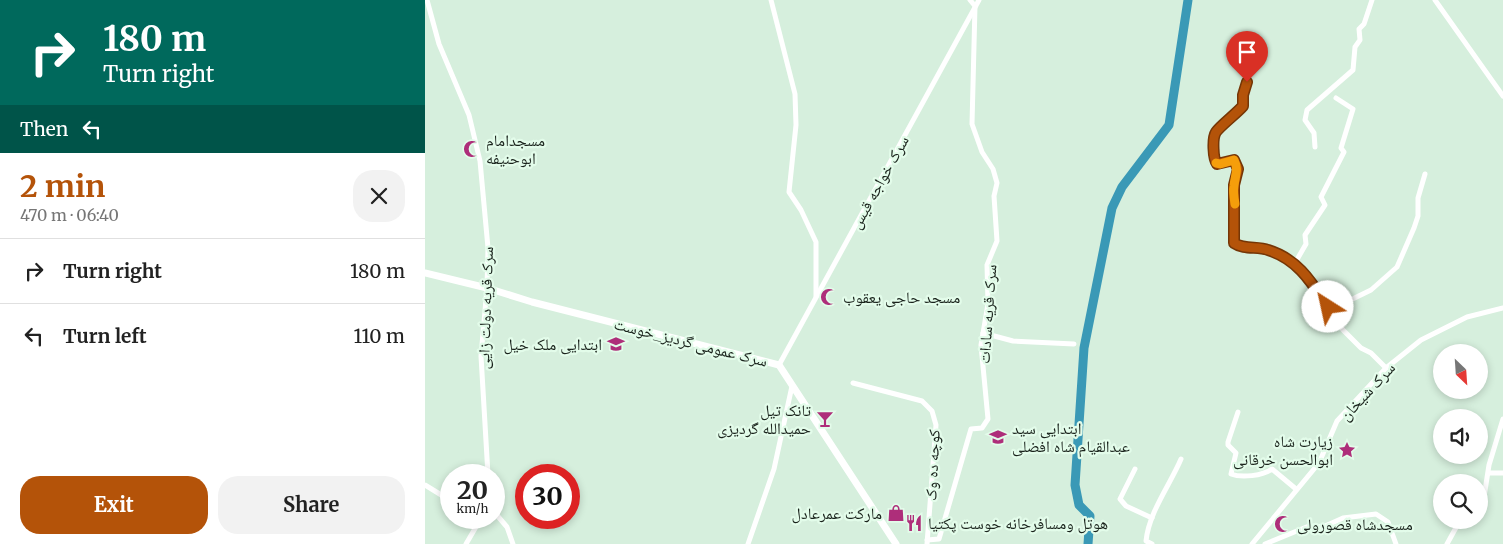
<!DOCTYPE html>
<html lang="en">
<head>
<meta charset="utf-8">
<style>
  :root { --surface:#fff; --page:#f2f2f2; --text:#222; --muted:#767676; --line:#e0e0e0; --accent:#b45309 }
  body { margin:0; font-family:Merriweather,"Noto Naskh Arabic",serif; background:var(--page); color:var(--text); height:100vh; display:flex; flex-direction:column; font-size:19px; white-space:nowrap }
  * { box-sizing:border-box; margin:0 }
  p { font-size:16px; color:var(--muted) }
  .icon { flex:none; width:28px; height:28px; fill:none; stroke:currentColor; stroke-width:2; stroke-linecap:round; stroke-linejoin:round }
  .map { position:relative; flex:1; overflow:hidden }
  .details { display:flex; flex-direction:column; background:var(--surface); width:425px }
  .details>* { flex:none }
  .guide { background:#00695c; color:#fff; overflow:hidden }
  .needle { width:32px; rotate:155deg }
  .buttons { position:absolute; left:1008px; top:344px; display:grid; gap:10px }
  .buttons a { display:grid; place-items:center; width:55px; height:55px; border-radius:50%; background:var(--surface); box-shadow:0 2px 8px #0003; font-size:25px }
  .speed { position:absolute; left:15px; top:464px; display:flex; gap:10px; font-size:25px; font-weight:700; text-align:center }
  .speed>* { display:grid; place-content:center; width:65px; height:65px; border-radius:50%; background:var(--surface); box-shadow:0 2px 8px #0003; line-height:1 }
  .speed small { font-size:12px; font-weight:400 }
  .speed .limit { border:8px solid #d22; background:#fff; color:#111 }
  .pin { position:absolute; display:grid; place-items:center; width:42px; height:42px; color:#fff; margin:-51px -21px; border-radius:50% 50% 50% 0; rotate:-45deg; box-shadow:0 0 5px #0007 }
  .pin .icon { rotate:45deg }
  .me { position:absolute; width:55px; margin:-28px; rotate:325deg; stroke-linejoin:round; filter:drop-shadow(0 0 4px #0008) }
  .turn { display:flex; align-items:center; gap:18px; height:105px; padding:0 20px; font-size:22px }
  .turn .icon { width:65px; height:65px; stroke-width:2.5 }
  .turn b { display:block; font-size:35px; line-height:42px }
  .then { display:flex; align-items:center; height:48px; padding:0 20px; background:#0003; gap:10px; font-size:19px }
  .round { display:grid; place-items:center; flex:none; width:52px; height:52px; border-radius:20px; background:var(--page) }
  .head { display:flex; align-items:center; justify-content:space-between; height:85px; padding:0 20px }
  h1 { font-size:30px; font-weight:700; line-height:38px; color:var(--accent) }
  .button { display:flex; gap:10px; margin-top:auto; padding:10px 20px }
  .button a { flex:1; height:58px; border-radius:20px; background:var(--accent); color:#fff; font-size:20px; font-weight:700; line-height:58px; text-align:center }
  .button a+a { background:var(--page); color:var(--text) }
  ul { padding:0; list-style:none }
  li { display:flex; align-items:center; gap:15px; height:65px; padding:0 20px; border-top:1px solid var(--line) }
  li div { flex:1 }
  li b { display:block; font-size:19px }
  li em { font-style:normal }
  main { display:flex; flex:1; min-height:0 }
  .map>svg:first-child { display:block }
</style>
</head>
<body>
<main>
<section class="details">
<div class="guide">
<div class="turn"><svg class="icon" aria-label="right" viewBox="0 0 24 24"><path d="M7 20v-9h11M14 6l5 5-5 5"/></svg><div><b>180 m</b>Turn right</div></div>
<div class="then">Then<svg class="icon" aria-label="left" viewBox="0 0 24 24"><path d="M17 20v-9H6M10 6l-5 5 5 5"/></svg></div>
</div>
<div class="head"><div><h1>2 min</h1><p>470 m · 06:40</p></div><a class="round"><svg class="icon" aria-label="close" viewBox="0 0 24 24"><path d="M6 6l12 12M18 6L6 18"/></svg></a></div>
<ul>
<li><svg class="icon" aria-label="right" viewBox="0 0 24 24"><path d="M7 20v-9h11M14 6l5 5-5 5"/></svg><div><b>Turn right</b></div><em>180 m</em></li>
<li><svg class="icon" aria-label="left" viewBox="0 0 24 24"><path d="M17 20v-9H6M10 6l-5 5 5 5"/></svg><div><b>Turn left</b></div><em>110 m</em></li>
</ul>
<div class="button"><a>Exit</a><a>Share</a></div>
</section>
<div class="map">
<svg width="1078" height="544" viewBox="0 0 1078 544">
  <rect width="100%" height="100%" fill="#d6efdd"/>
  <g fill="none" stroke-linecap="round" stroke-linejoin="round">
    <path stroke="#3a99b6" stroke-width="9" d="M663,544L665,516L654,505L650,485L659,348L687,208L697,187L744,125L763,0"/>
    <g stroke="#fff" stroke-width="5">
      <path d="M2,0L14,44L44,115L55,161L63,248L62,288L56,356L63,475"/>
      <path d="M346,0L370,94L371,125L364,192L376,210L391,242V296"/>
      <path d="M1010,0L1078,96"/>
      <path d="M822,66C822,80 818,92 818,106C813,112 793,128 791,132C788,136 789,160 792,164L809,160L813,169L809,185V243L821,247L844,250L876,268L918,330L936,348L946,353L961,368"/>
      <path d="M890,147L889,133L880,120L882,110L928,70L930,47L935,40L934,29L939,24L947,0"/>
      <path d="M870,263L881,244L880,235L900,205L896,197L919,152L916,148L928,109L911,98"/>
      <path d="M905,310L946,290L972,267L989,228L993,216V198L1000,174"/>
      <path d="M558,333L588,341L649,344"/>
      <path d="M354,365L554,0"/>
      <path d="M428,383L497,401L507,411L511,425L502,544"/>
      <path d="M813,412L803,442V445L811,453L806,474C816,478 838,476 847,469L871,489"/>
      <path d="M710,469L695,499L701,506L727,518"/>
      <path d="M1064,473H1078"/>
      <path d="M0,485L26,501"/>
      <path d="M69,505L70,513L82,527L88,544"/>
      <path d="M1054,506L1059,497L1064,465L1078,419"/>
      <path d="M502,540L514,539L546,429L557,428L563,419L556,345L563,304L562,265L572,241L569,196L572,183L568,169L557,152L547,124L550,6L545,0"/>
      <path d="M41,544L55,520L60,518"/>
      <path d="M323,544L349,469L367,386"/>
      <path d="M727,544L721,541C724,512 745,485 756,459"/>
      <path d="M827,544L894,463L912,421L961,368L996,340L1042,317L1078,308"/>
      <path d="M840,544L884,526L898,527L918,518L951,514L963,522L971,544"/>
      <path d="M1022,544L1033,524L1042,520"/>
    </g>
    <path stroke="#fff" stroke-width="7" d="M0,273L62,288L107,302L354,365L471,544"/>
  </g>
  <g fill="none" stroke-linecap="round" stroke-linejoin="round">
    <g stroke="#753606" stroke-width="12">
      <path id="route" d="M822,82L818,95V106C812,113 795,126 791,132C787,138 788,159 792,164L809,160L813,169L809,185V243C819,250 833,246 843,250C873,259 887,283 903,307"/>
    </g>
    <use href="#route" stroke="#b45309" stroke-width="9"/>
    <path stroke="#f59e0b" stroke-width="9" d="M791,163L795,164L809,160C814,170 810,175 809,186C808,191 809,198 810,204"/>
  </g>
  <defs>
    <g id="mosque-bare" transform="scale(1.35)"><path d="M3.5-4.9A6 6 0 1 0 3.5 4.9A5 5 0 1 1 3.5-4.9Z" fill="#ae2e7a" stroke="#e3fcea" stroke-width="2.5" paint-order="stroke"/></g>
    <g id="school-bare" transform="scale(1.35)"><path d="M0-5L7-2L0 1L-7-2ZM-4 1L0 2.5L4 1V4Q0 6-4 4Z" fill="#ae2e7a" stroke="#e3fcea" stroke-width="2.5" paint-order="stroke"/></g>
    <g id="bar-bare" transform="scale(1.35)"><path d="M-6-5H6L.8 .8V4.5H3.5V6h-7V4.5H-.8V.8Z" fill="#ae2e7a" stroke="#e3fcea" stroke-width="2.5" paint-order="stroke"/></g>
    <g id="sight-bare" transform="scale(1.35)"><path d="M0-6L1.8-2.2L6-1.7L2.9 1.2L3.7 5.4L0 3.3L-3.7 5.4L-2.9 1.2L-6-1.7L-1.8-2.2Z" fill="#ae2e7a" stroke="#e3fcea" stroke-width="2.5" paint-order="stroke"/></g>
    <g id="shop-bare" transform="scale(1.35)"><path d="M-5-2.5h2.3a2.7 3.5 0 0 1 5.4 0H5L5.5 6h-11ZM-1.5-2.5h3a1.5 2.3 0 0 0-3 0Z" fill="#ae2e7a" stroke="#e3fcea" stroke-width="2.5" paint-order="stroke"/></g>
    <g id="restaurant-bare" transform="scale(1.35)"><path d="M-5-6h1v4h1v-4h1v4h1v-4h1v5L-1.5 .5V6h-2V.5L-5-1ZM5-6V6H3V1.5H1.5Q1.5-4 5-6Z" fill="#ae2e7a" stroke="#e3fcea" stroke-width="2.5" paint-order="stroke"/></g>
  </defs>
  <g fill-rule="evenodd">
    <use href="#mosque-bare" x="47" y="149"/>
    <use href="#mosque-bare" x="404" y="297"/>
    <use href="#school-bare" x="191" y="344"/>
    <use href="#bar-bare" x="400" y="419"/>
    <use href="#school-bare" x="573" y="437"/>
    <use href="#sight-bare" x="922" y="450"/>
    <use href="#shop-bare" x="471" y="513"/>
    <use href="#restaurant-bare" x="489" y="523"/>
    <use href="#mosque-bare" x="858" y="524"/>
  </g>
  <g text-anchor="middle" stroke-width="4.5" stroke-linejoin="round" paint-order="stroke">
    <g font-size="16" fill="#19221b" stroke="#e3fcea" text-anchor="start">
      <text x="61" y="146">مسجدامام<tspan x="61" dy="18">ابوحنیفه</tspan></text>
      <text x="418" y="303">مسجد حاجی یعقوب</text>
      <text x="177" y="350" text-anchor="end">ابتدایی ملک خیل</text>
      <text x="386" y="416" text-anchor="end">تانک تیل<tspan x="386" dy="18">حمیدالله گردیزی</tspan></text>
      <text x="587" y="434">ابتدایی سید<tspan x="587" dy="18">عبدالقیام شاه افضلی</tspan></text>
      <text x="908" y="447" text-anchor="end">زیارت شاه<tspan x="908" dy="18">ابوالحسن خرقانی</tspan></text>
      <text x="457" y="519" text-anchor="end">مارکت عمرعادل</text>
      <text x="503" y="529">هوتل ومسافرخانه خوست پکتیا</text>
      <text x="872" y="530">مسجدشاه قصورولی</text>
    </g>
    <g font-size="16" fill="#19221b" stroke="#e3fcea">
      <text transform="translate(454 182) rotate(-61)" y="6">سرک خواجه قیس</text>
      <text transform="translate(60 308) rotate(-88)" y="6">سرک قریه دولت زایی</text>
      <text transform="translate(562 314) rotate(-86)" y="6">سرک قریه سادات</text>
      <text transform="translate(266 342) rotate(14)" y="6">سرک عمومی گردیز_خوست</text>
      <text transform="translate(942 391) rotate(-47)" y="6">سرک شیخان</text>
      <text transform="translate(507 465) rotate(-87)" y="6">کوچه ده وک</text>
    </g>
  </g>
</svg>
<div class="buttons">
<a><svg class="needle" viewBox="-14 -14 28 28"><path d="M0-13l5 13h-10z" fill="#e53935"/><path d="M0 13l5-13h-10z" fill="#767676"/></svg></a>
<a><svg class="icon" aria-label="sound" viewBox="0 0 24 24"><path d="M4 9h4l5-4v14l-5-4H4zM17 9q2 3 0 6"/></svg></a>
<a><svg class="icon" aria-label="search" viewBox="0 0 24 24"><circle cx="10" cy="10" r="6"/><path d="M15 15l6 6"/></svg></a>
</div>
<div class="speed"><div>20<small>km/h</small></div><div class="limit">30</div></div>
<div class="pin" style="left:822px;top:82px;background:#d93025"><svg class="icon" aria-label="arrive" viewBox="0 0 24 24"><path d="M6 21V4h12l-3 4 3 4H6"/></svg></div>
<svg class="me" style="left:903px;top:307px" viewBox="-20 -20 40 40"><circle r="19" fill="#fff"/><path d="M0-13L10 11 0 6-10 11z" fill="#b45309"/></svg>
</div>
</main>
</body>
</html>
